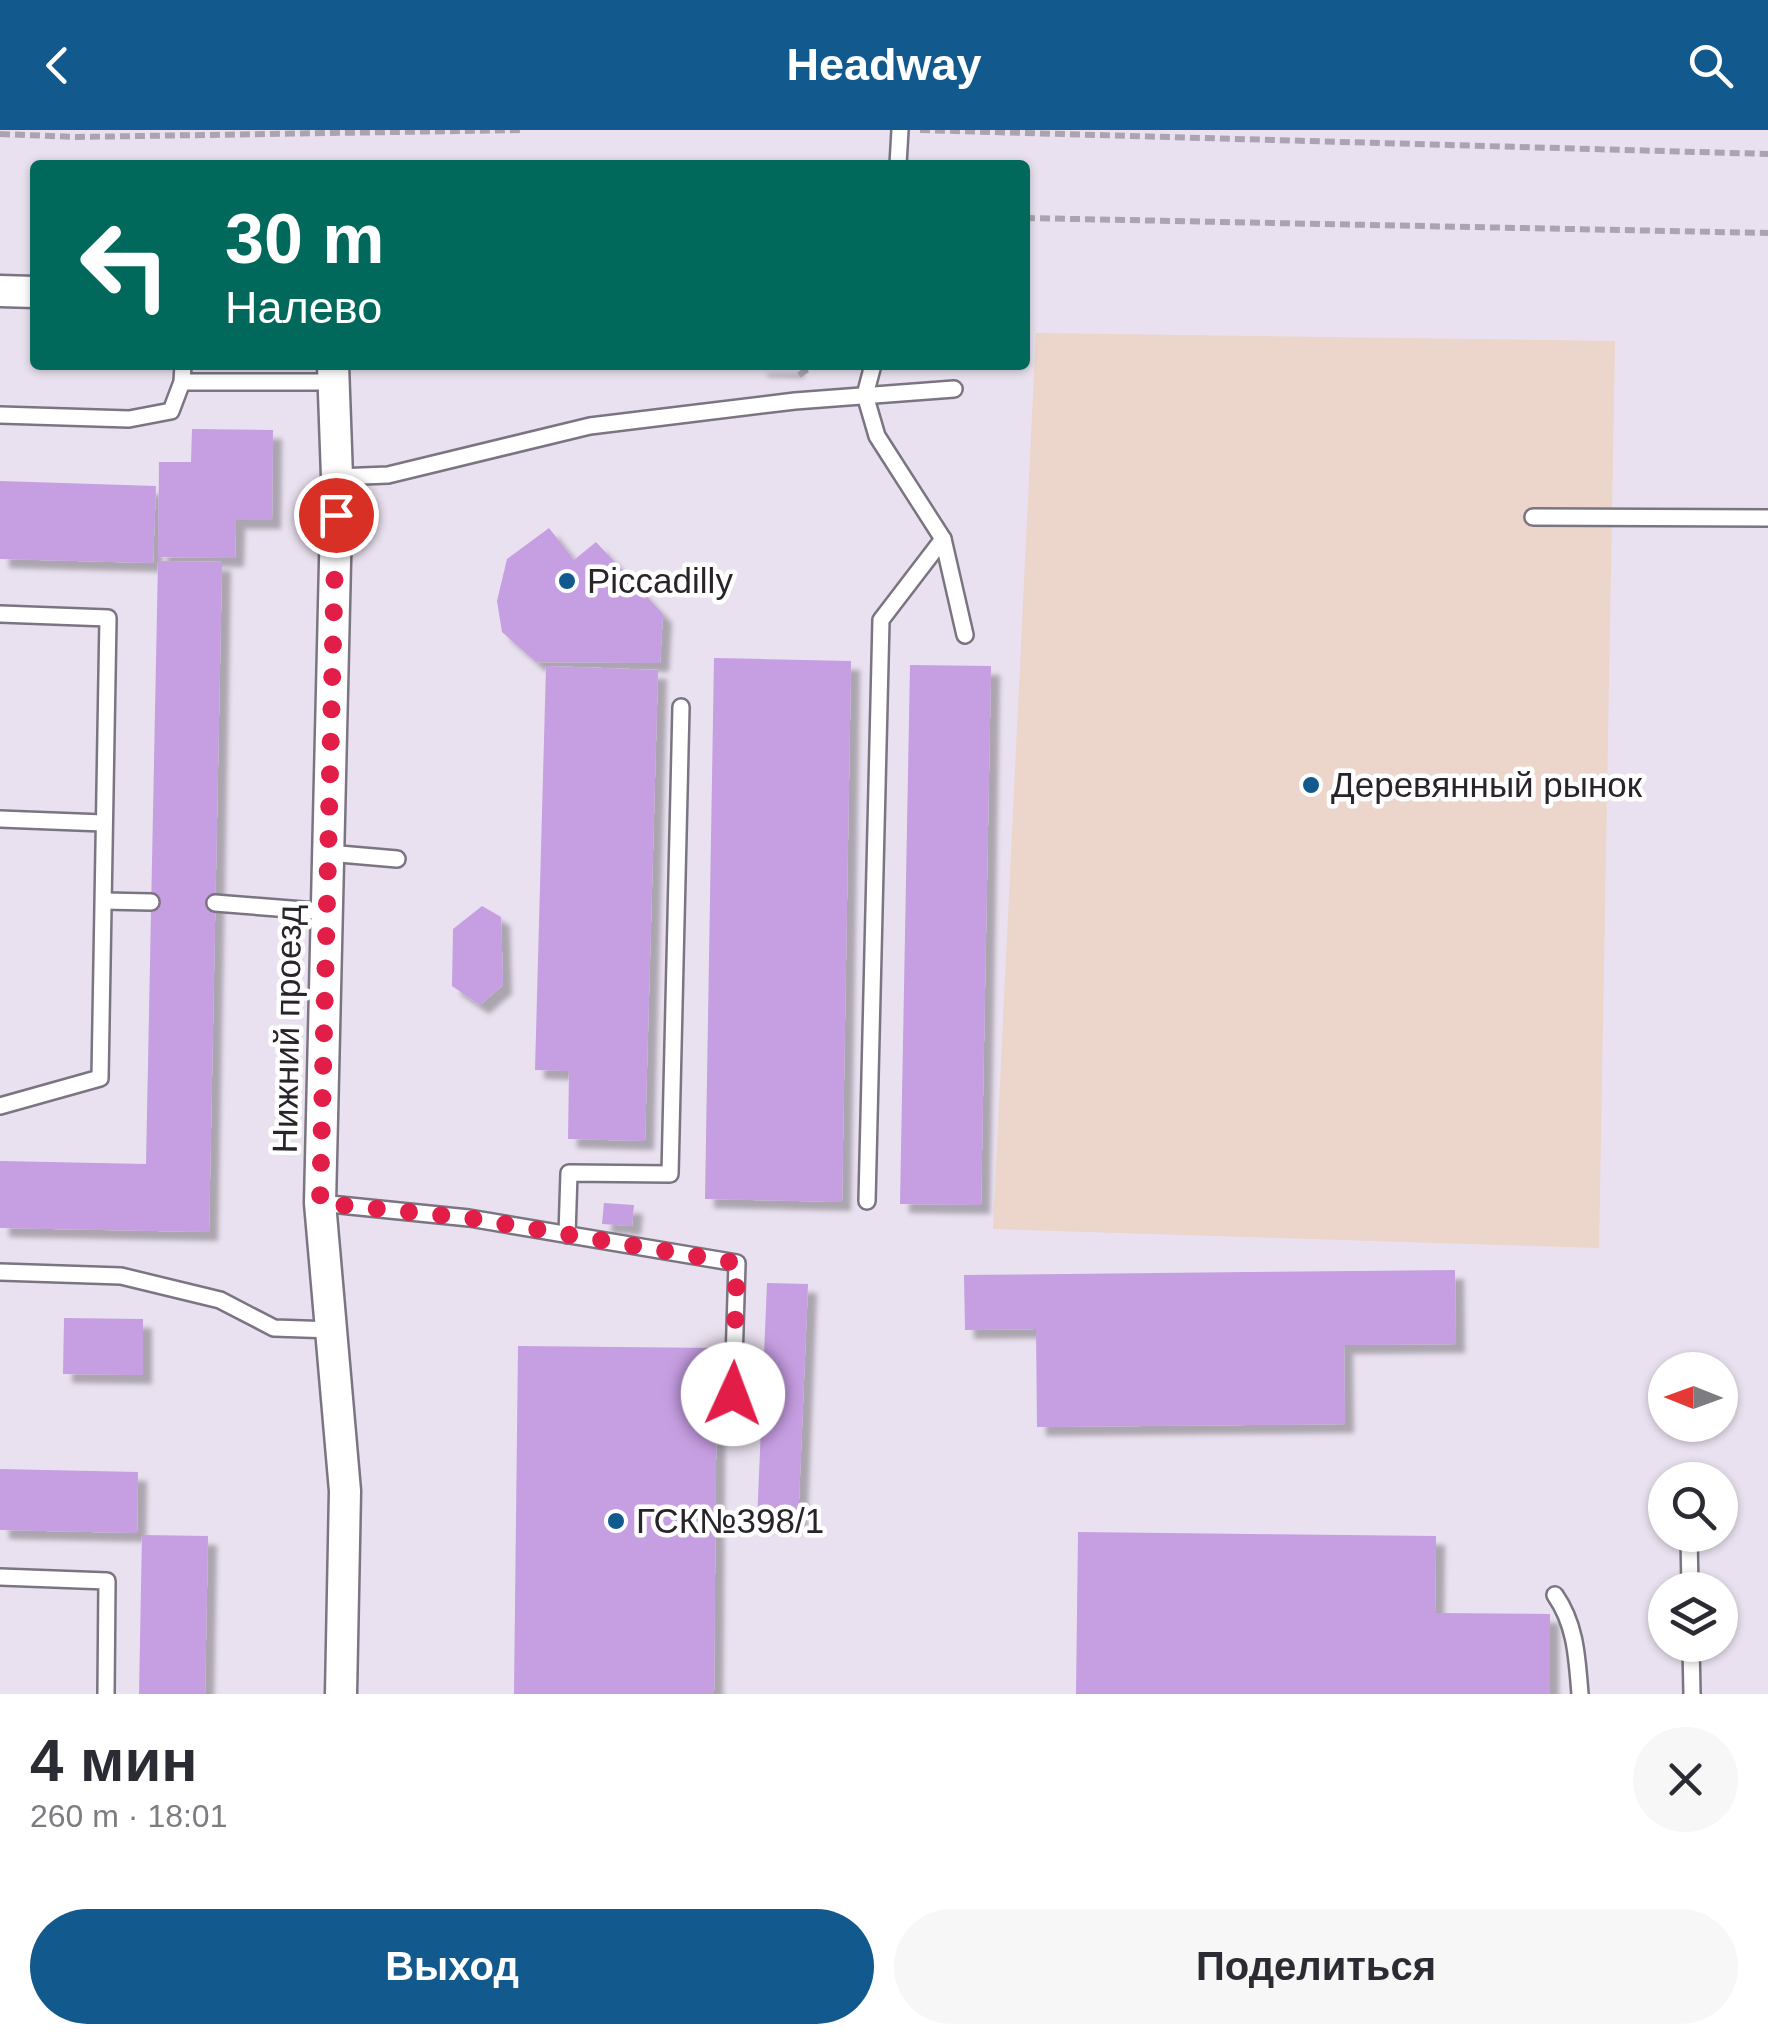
<!DOCTYPE html>
<html lang="ru">
<head>
<meta charset="utf-8">
<style>
  :root { --surface:#fff; --page:#f7f7f7; --text:#2b2b33; --muted:#7c7c81; --accent:#12598e }
  body { margin:0; font-family:Helvetica,sans-serif; background:var(--page); color:var(--text); height:100vh; display:flex; flex-direction:column; font-size:38px; white-space:nowrap }
  * { box-sizing:border-box; margin:0 }
  p { font-size:32px; color:var(--muted) }
  .icon { flex:none; width:55px; height:55px; fill:none; stroke:currentColor; stroke-width:2; stroke-linecap:round; stroke-linejoin:round }
  .map { position:relative; height:1564px; overflow:hidden }
  .panel { display:flex; flex-direction:column; background:var(--surface); flex:1 }
  .panel>* { flex:none }
  .hud { position:absolute; left:30px; top:30px; width:1000px; height:210px; border-radius:10px; box-shadow:0 2px 8px #0004; background:#00695c; color:#fff; overflow:hidden }
  .needle { width:65px; rotate:271deg }
  .fabs { position:absolute; left:1648px; top:1222px; display:grid; gap:20px }
  .fabs a { display:grid; place-items:center; width:90px; height:90px; border-radius:50%; background:var(--surface); box-shadow:0 2px 8px #0004; font-size:50px }
  .pin { position:absolute; display:grid; place-items:center; width:85px; height:85px; color:#fff; margin:-42px; border:5px solid #fff; border-radius:50%; box-shadow:0 2px 10px #0007 }
  .me { position:absolute; width:110px; margin:-55px; rotate:2deg; stroke-linejoin:round; filter:drop-shadow(0 0 8px #0008) }
  .turn { display:flex; align-items:center; gap:35px; height:210px; padding:0 30px; font-size:45px }
  .turn .icon { width:130px; height:130px; stroke-width:2.5 }
  .turn b { display:block; font-size:70px; line-height:85px }
  .round { display:grid; place-items:center; flex:none; width:105px; height:105px; border-radius:52px; background:var(--page) }
  .headline { display:flex; align-items:center; justify-content:space-between; height:170px; padding:0 30px }
  h1 { font-size:60px; font-weight:800; line-height:75px }
  .primary-button { display:flex; gap:20px; margin-top:auto; padding:20px 30px }
  .primary-button a { flex:1; height:115px; border-radius:60px; background:var(--accent); color:#fff; font-size:40px; font-weight:800; line-height:115px; text-align:center }
  .primary-button a+a { background:var(--page); color:var(--text) }
  header { display:flex; justify-content:space-between; align-items:center; height:130px; padding:0 30px; background:var(--accent); color:#fff; font-size:45px; font-weight:800 }
  .map>svg:first-child { display:block }
</style>
</head>
<body>
<header><svg class="icon" aria-label="back" viewBox="0 0 24 24"><path d="M15 5l-7 7 7 7"/></svg>Headway<svg class="icon" aria-label="search" viewBox="0 0 24 24"><circle cx="10" cy="10" r="6"/><path d="M15 15l6 6"/></svg></header>
<div class="map">
<svg width="1768" height="1564" viewBox="0 0 1768 1564">
  <defs>
    <filter id="shadow"><feDropShadow dx="9" dy="9" stdDeviation="2.5" flood-color="#0004"/></filter>
  </defs>
  <rect width="100%" height="100%" fill="#e9e1ef"/>
  <path fill="#ecd5ca" d="M1036,203L1615,211L1599,1118L993,1099Z"/>
  <g fill="#c69ee2" filter="url(#shadow)">
    <path d="M758,235H796V239L758,238Z"/>
    <path d="M192,299L273,300L272,390H236L235,428L158,427L159,332H191Z"/>
    <path d="M0,351L156,356L153,433L0,429Z"/>
    <path d="M549,398L574,430L596,412L663,484L660,533L536,532L502,502L497,471L507,429Z"/>
    <path d="M158,431L222,432L209,1102L0,1098V1031L146,1034Z"/>
    <path d="M714,528L851,531L842,1072L705,1069Z"/>
    <path d="M910,535L991,536L981,1075L900,1074Z"/>
    <path d="M546,536L658,540L645,1011L568,1009L569,941L535,940Z"/>
    <path d="M482,776L501,787L503,855L480,875L452,856L453,799Z"/>
    <path d="M604,1073L634,1075L632,1096L602,1094Z"/>
    <path d="M1455,1140L1456,1214L1344,1215L1345,1294L1037,1297L1036,1199L965,1200L964,1145Z"/>
    <path d="M767,1153L808,1154L798,1394L757,1392Z"/>
    <path d="M64,1188L143,1189V1245L63,1244Z"/>
    <path d="M518,1216L717,1218L714,1564H514Z"/>
    <path d="M0,1339L138,1342L137,1403L0,1400Z"/>
    <path d="M1078,1402L1436,1406L1435,1483L1550,1484V1564H1076Z"/>
    <path d="M142,1405L208,1406L205,1564H139Z"/>
  </g>
  <g fill="none" stroke-linecap="round" stroke-linejoin="round">
    <g stroke="#7b7481" stroke-width="20">
      <g id="lane">
        <path d="M898,35L900,0"/>
        <path d="M873,235L865,265L877,306L943,409L965,505"/>
        <path d="M182,252H334"/>
        <path d="M0,285L129,289L171,281L182,252L183,235"/>
        <path d="M337,347L388,345L590,296L795,271L954,259"/>
        <path d="M1533,387L1768,388"/>
        <path d="M0,484L108,488L100,948L0,976"/>
        <path d="M0,689L103,693"/>
        <path d="M328,723L397,729"/>
        <path d="M104,771L151,772"/>
        <path d="M215,773L328,782"/>
        <path d="M867,1071L881,490L943,409"/>
        <path d="M320,1073L469,1088L737,1133L733,1264"/>
        <path d="M567,1105L569,1043L670,1044L681,577"/>
        <path d="M0,1142L121,1146L220,1170L274,1198L333,1200"/>
        <path d="M1689,1405L1690,1460"/>
        <path d="M0,1447L107,1451L106,1564"/>
        <path d="M1555,1465C1576,1495 1577,1528 1580,1564"/>
        <path d="M1691,1515L1692,1564"/>
      </g>
    </g>
    <g stroke="#7b7481" stroke-width="35">
      <g id="street">
        <path d="M0,161L35,162"/>
        <path d="M333,235L337,347L320,1073L345,1361L341,1564"/>
      </g>
    </g>
    <g stroke="#aba4b0" stroke-width="6" stroke-dasharray="10 5" stroke-linecap="butt">
      <path d="M920,0L1768,24"/>
      <path d="M0,4L76,7L523,0"/>
      <path d="M1025,88L1768,103"/>
      <path d="M799,245L814,235"/>
    </g>
    <use href="#lane" stroke="#fff" stroke-width="15"/>
    <use href="#street" stroke="#fff" stroke-width="30"/>
  </g>
  <g fill="none" stroke-linecap="round" stroke-linejoin="round">
    <path stroke="#e11d48" stroke-width="18" stroke-dasharray="0 32.4" d="M336,385L320,1073L469,1088L737,1133L733,1264"/>
  </g>
  <g fill="#12598e" stroke="#fff" stroke-width="4">
    <circle cx="567" cy="451" r="10"/>
    <circle cx="1311" cy="655" r="10"/>
    <circle cx="616" cy="1391" r="10"/>
  </g>
  <g text-anchor="middle" stroke-width="9" stroke-linejoin="round" paint-order="stroke">
    <g font-size="35" fill="#28242a" stroke="#fff" text-anchor="start">
      <text x="587" y="463">Piccadilly</text>
      <text x="1331" y="667">Деревянный рынок</text>
      <text x="636" y="1403">ГСК№398/1</text>
    </g>
    <g font-size="35" fill="#28242a" stroke="#fff">
      <text transform="translate(287 899) rotate(-89)" y="12">Нижний проезд</text>
    </g>
  </g>
</svg>
<div class="fabs">
<a><svg class="needle" viewBox="-14 -14 28 28"><path d="M0-13l5 13h-10z" fill="#e53935"/><path d="M0 13l5-13h-10z" fill="#7c7c81"/></svg></a>
<a><svg class="icon" aria-label="search" viewBox="0 0 24 24"><circle cx="10" cy="10" r="6"/><path d="M15 15l6 6"/></svg></a>
<a><svg class="icon" aria-label="layers" viewBox="0 0 24 24"><path d="M12 4l9 5-9 5-9-5zM3 14l9 5 9-5"/></svg></a>
</div>
<div class="pin" style="left:336px;top:385px;background:#d93025"><svg class="icon" aria-label="arrive" viewBox="0 0 24 24"><path d="M6 21V4h12l-3 4 3 4H6"/></svg></div>
<svg class="me" style="left:733px;top:1264px" viewBox="-20 -20 40 40"><circle r="19" fill="#fff"/><path d="M0-13L10 11 0 6-10 11z" fill="#e11d48"/></svg>
<div class="hud">
<div class="turn"><svg class="icon" aria-label="left" viewBox="0 0 24 24"><path d="M17 20v-9H6M10 6l-5 5 5 5"/></svg><div><b>30 m</b>Налево</div></div>
</div>
</div>
<section class="panel">
<div class="headline"><div><h1>4 мин</h1><p>260 m · 18:01</p></div><a class="round"><svg class="icon" aria-label="close" viewBox="0 0 24 24"><path d="M6 6l12 12M18 6L6 18"/></svg></a></div>
<div class="primary-button"><a>Выход</a><a>Поделиться</a></div>
</section>
</body>
</html>
